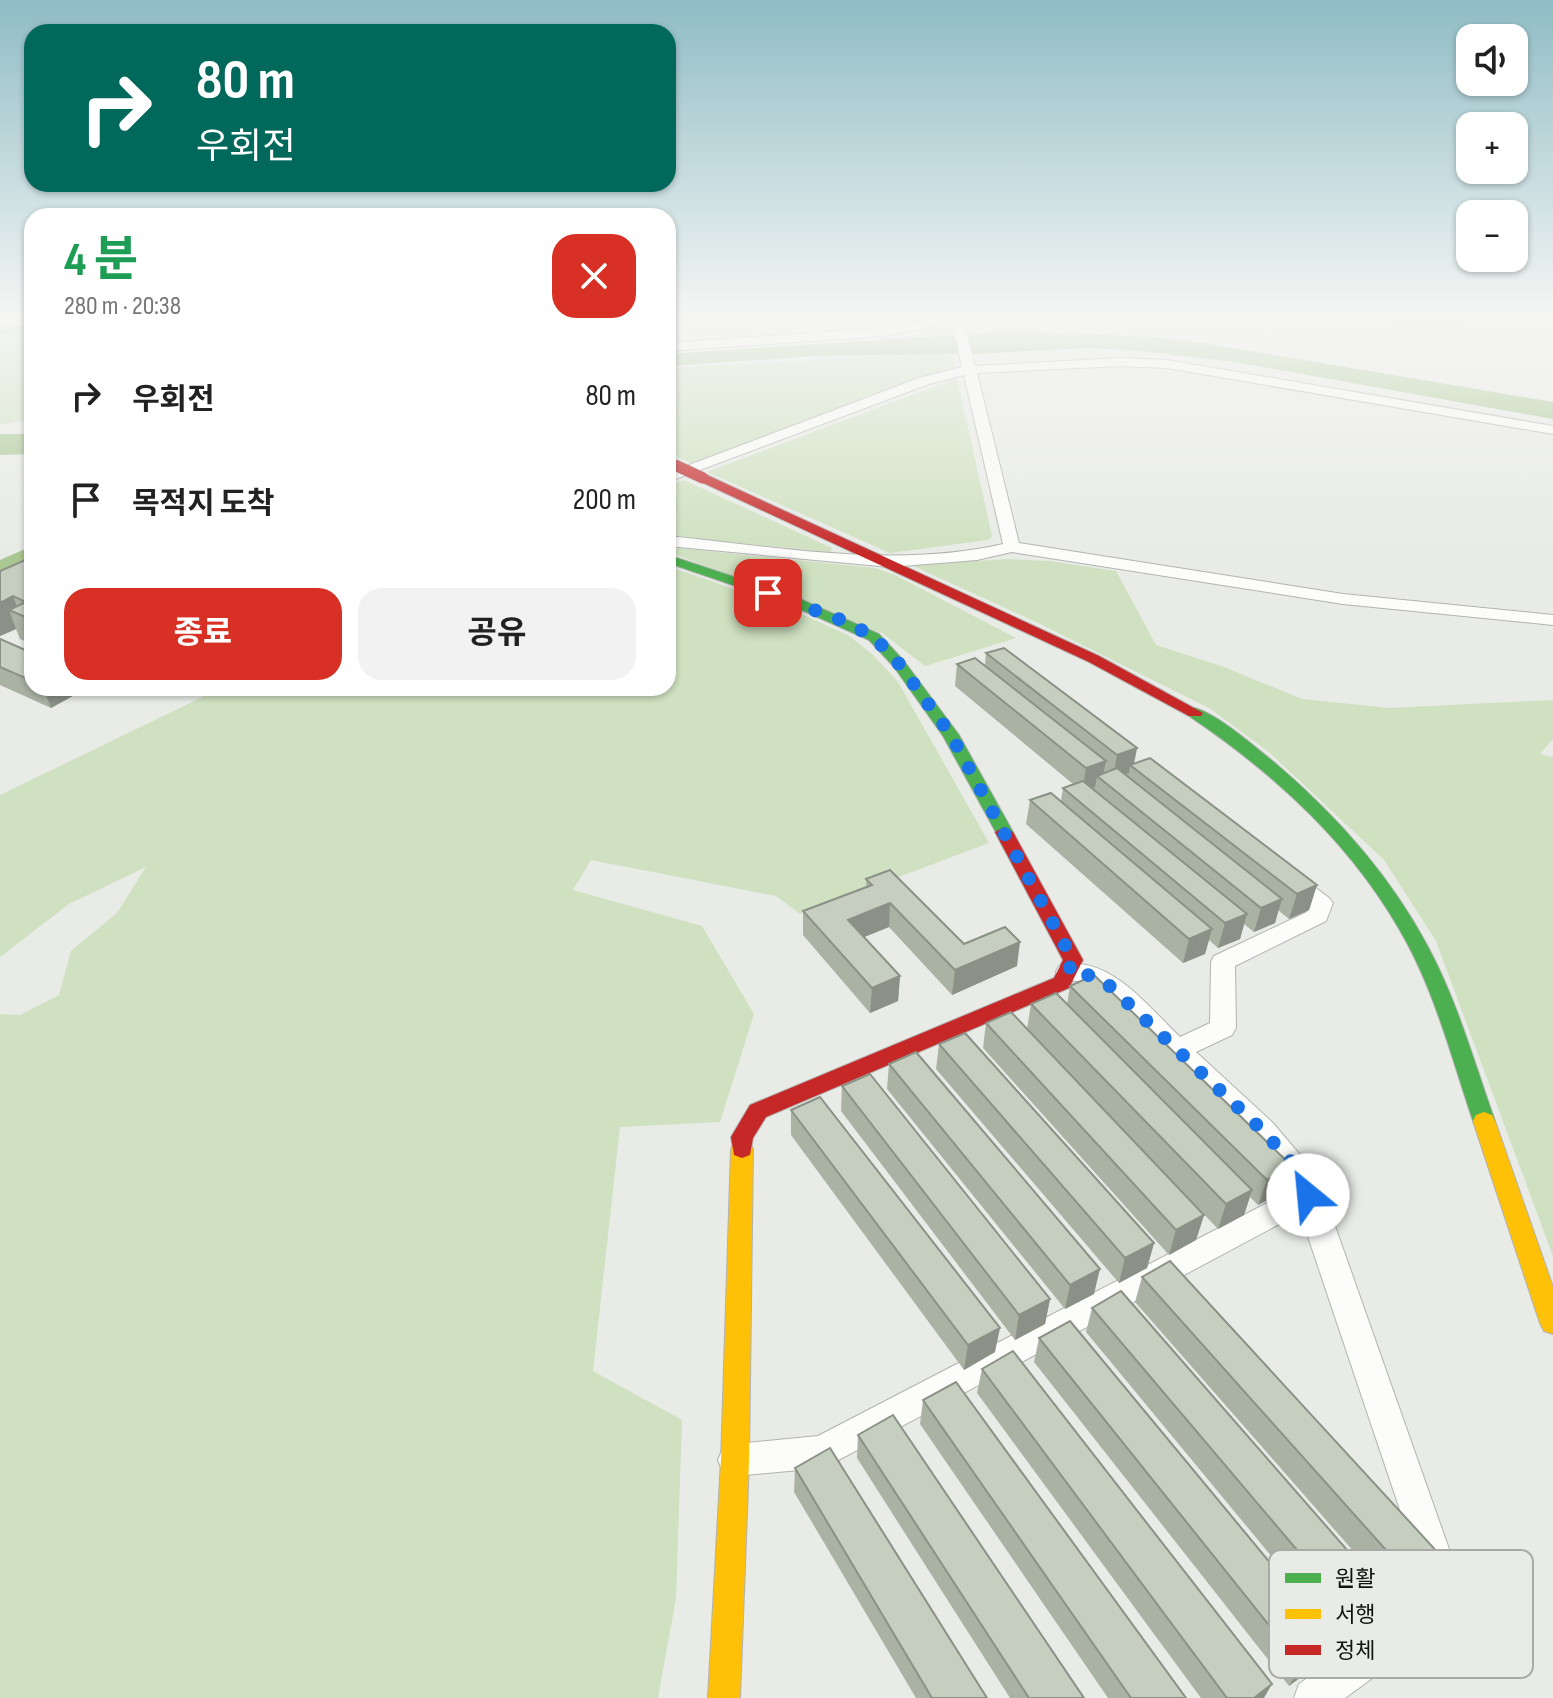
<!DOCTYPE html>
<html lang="ko">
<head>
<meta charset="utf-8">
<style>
  :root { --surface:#fff; --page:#f2f2f2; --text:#222; --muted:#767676; --accent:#d93025 }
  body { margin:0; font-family:"Sofia Sans Condensed","Noto Sans KR",sans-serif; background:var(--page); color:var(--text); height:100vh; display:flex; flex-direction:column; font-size:30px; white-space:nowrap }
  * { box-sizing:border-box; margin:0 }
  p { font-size:26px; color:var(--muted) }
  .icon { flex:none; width:44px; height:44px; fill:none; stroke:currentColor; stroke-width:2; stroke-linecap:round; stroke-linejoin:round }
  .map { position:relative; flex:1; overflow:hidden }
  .panel { position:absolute; left:24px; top:208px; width:652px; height:488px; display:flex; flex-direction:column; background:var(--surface); border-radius:24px; box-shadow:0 2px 6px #0004 }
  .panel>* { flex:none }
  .guide { position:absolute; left:24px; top:24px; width:652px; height:168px; border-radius:24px; box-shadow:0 2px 6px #0004; background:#00695c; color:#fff; overflow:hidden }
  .controls { position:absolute; left:1456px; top:24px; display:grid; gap:16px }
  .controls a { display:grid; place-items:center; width:72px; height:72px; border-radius:16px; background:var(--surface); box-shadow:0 2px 6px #0004; font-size:40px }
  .pin { position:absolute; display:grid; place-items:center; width:68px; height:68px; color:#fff; margin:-34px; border-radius:16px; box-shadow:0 4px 12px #0006 }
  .me { position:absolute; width:88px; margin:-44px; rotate:332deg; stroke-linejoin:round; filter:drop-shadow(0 0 6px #0008) }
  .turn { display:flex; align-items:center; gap:28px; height:168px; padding:0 40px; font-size:36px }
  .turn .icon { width:104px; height:104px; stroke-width:2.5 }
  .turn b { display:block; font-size:56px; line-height:68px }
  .round { display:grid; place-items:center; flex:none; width:84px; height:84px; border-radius:24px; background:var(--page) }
  .head { display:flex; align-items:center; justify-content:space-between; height:136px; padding:0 40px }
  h1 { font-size:48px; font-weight:700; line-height:60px; color:#1e9e55 }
  .primary-button { display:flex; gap:16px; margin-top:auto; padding:16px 40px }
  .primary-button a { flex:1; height:92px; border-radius:24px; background:var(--accent); color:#fff; font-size:32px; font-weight:700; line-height:92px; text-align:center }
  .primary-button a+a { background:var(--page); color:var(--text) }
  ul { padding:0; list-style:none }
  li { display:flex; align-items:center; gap:24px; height:104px; padding:0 40px }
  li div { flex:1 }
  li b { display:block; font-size:30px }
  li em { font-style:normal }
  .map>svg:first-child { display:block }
</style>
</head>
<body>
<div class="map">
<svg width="1553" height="1698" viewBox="0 0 1553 1698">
  <rect width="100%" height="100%" fill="#e9ebe7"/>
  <g fill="#cfe1c0">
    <path d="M0,333L32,335V419L0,425Z"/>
    <path d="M906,355H949L956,359L954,370L691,463L668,453V368Z"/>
    <path d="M957,378L992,536L988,540L890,553L707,472Z"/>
    <path d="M684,480L832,548L831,552L668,536V486Z"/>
    <path d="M679,548L875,568L895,575L1016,638L925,666L882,633L668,552Z"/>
    <path d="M1008,559L1049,561L1116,571L1156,645L1224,667L1302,699L1389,708L1553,700V739L1540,754L1553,757V1256L1436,941L1384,860L1269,752L1209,708L1034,621L911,565Z"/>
    <path d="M668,566L790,609L848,635L873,655L898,682L989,843L800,914L776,896L591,860L573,890L702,926L754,1014L720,1122L620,1127L593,1371L682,1420L676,1598L658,1698H0V1014L20,1015L59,995L71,951L117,913L146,867L69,904L0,957V795L221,688H668Z"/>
  </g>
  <g fill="#a9c791">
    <path d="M1011,331L1155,337L1203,343L1553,402V419L1235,362L1130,350L1085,348L978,354L816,356L668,366V354Z"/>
    <path d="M0,434H32V454L0,455Z"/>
  </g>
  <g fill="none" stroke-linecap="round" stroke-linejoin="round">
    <g fill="#a9c791" fill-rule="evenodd">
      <path d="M0,324L32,326V336L0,334Z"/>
      <path d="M32,546V560L0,574V560Z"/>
    </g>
    <g stroke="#b2b3b1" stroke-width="2">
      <g id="street">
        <path d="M950,316H966L963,319L975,366L1120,358L1167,360L1553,426V434L1167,368L1120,366L977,373L1019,543L1343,594L1553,615V625L1343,604L1012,552L977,560L890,567L668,546V536C778,547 894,569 1003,544L964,375L929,384L668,482V473L919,378L962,367L952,323L883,336L668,351V343L883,328Z"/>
        <path d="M0,317L32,319V327L0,325Z"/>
        <path d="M1290,872L1298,874L1329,898L1333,903L1326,921L1235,966L1236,1028L1232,1035L1196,1052L1273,1123L1317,1175L1467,1600L1462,1613L1345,1698H1294L1299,1684L1428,1593L1300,1213L833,1463L821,1468L735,1476L723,1472L718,1460L723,1448L735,1444L818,1436L1292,1190C1284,1156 1127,1017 1093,984L1059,978L1056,972L1059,966C1108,952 1149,1008 1180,1037L1210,1023L1211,962L1214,956L1307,912L1309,905L1279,879L1282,874Z"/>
      </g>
    </g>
    <g stroke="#b2b3b1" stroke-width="2">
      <g id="fast">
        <path d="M668,555L798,598L879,634L904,661L959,735L1013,832L1010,836H998L943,736L894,667L869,640L788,604L668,563Z"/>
        <path d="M1195,708C1219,715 1255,747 1275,763C1336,815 1389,874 1427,945C1457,1000 1474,1062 1495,1121L1492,1127L1484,1130L1476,1127L1473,1121C1453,1062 1437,999 1407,943C1356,848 1278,776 1189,716L1187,713L1189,710Z"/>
      </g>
    </g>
    <g stroke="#b2b3b1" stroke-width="2">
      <g id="slow">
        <path d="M1484,1112L1492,1115L1495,1121L1553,1287V1334L1544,1331L1540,1323L1473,1121L1476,1115Z"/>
        <path d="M742,1140L750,1143L753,1149L749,1460L740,1698H708L721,1460L731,1149L734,1143Z"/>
      </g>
    </g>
    <g stroke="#b2b3b1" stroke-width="2">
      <g id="jam">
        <path d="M699,475H707L1099,656L1203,713L1201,716H1189L1089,662L699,481Z"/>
        <path d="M1004,827L1013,832L1083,960L1069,988L766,1117L753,1138L750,1155L742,1158L734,1155L731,1137L750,1105L1054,978L1063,960L995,832Z"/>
      </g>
    </g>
    <use href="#street" fill="#fcfcfb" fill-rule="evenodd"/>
    <use href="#fast" fill="#4caf50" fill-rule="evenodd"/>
    <use href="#slow" fill="#ffc107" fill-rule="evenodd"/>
    <use href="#jam" fill="#c62828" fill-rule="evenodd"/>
    <g stroke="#b2b3b1" stroke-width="12" stroke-linecap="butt">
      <path id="jam-bridge" d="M675,465L703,478"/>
    </g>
    <use href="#jam-bridge" stroke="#c62828" stroke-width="11"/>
  </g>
  <g fill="#aab2a4">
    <path d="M1389,316H1463L1460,325L1396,326L1388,319Z"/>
    <path d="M32,557V644L20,639L16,629L0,636V571Z"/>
    <path d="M0,639L32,653V688H78L80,692L51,708L0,685Z"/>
    <path d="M986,653L1137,748L1134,764L1317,885L1309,910L1289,919L1278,910L1275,923L1254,932L1244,924L1240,939L1218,948L1209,940L1205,954L1183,963L1026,824L1030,800L1061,801L1063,788L1073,784L955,686L957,664L985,665Z"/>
    <path d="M112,688H137L126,694Z"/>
    <path d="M866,879L964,944L1017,966L952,995L889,927L864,937L900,976L898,1001L870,1013L803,935V911L866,887Z"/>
    <path d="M1070,986L1284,1191L1258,1205L1250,1197L1244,1215L1218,1229L1027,1029L1031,1004H1067Z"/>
    <path d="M986,1023L1204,1215L1196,1240L1169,1255L983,1048Z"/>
    <path d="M939,1044L1154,1243L1147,1268L1119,1283L936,1069Z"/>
    <path d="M889,1064L1094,1294L1065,1309L887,1089Z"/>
    <path d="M842,1086L1050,1299L1045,1324L1015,1340L841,1111Z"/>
    <path d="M791,1110L995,1352L964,1370L791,1135Z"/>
    <path d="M1142,1277L1441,1556L1427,1578L1397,1601L1135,1302Z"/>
    <path d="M1092,1308L1375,1621L1344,1644L1086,1332Z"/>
    <path d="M1039,1338L1334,1640L1321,1662L1289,1686L1034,1362Z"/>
    <path d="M982,1369L1264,1698H1201L977,1393Z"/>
    <path d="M923,1400L1186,1698H1108L920,1424Z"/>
    <path d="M858,1435L1084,1698H1010L857,1458Z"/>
    <path d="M795,1468L987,1698H916L794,1492Z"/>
  </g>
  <g fill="#8b9186">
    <path d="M13,596L20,615L9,610L16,629L0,636V603Z"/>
    <path d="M43,688H78L80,692L51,708Z"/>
    <path d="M124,688H137L126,694Z"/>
    <path d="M1137,748L1133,767L1130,765L1129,773L1113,778L1117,755Z"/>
    <path d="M1106,761L1102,780L1097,776L1095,787L1082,792L1086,768Z"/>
    <path d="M1317,885L1309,910L1289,919L1297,894Z"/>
    <path d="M1282,899L1275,923L1254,932L1261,908Z"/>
    <path d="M890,903L889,927L847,944L848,920Z"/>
    <path d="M1247,914L1240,939L1218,948L1225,923Z"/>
    <path d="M1212,929L1205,954L1183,963L1189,939Z"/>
    <path d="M1020,942L1017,966L952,995L955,970Z"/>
    <path d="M900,976L898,1001L870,1013L872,988Z"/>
    <path d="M1293,1167L1284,1191L1258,1205L1267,1180Z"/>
    <path d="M1252,1190L1244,1215L1218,1229L1226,1204Z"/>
    <path d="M1204,1215L1196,1240L1169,1255L1176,1230Z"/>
    <path d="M1154,1243L1147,1268L1119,1283L1125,1258Z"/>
    <path d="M1100,1269L1094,1294L1065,1309L1070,1285Z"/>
    <path d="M1050,1299L1045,1324L1015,1340L1019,1315Z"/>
    <path d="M1000,1328L995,1352L964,1370L968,1345Z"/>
    <path d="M1441,1556L1427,1578L1397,1601L1411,1578Z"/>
    <path d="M1389,1598L1375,1621L1344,1644L1358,1622Z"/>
    <path d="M1334,1640L1321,1662L1289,1686L1301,1665Z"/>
    <path d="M1272,1684L1264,1698H1254Z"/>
  </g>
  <g fill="#c6cfbf" stroke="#8b9186" stroke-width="2">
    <path d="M32,557V620L9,610L26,602L13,596L0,603V571Z"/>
    <path d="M0,639L32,653V681L0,667Z"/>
    <path d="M1004,648L1137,748L1117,755L986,653Z"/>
    <path d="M975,658L1106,761L1086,768L957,664Z"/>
    <path d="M1150,758L1317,885L1297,894L1130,765Z"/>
    <path d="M1117,768L1282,899L1261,908L1097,776Z"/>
    <path d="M1083,781L1247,914L1225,923L1063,788Z"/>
    <path d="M1051,793L1212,929L1189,939L1030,800Z"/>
    <path d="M890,870L964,944L1005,927L1020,942L955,970L890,903L848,920L900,976L872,988L803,911L872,885L866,879Z"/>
    <path d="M1094,975L1293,1167L1267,1180L1070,986Z"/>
    <path d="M1056,993L1252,1190L1226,1204L1031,1004Z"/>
    <path d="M1011,1012L1204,1215L1176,1230L986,1023Z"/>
    <path d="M965,1033L1154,1243L1125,1258L939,1044Z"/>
    <path d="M916,1052L1100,1269L1070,1285L889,1064Z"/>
    <path d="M870,1074L1050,1299L1019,1315L842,1086Z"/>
    <path d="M820,1097L1000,1328L968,1345L791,1110Z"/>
    <path d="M1170,1261L1441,1556L1411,1578L1142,1277Z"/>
    <path d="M1121,1291L1389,1598L1358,1622L1092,1308Z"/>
    <path d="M1070,1321L1334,1640L1301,1665L1039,1338Z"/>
    <path d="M1013,1351L1272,1684L1254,1698H1227L982,1369Z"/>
    <path d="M956,1382L1186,1698H1131L923,1400Z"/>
    <path d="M893,1415L1084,1698H1029L858,1435Z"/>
    <path d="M830,1448L987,1698H932L795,1468Z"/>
  </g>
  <linearGradient id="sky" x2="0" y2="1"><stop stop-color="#8fbcc5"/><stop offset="0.57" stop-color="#f5f6f4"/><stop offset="1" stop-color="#f5f6f4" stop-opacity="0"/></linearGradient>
  <rect width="1553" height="554" fill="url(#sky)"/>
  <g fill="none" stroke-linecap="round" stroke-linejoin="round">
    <path stroke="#1a73e8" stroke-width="14" stroke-dasharray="0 25.2" d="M768,593L844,621L874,637L899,664L951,735L1073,960L1068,972L1100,977L1263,1131L1303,1175L1308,1195"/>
  </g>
  <rect x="1269" y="1550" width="264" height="128" rx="12" fill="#e9ece6" stroke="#a8aba6" stroke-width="2"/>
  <rect x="1285" y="1573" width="36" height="10" fill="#4caf50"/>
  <rect x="1285" y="1609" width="36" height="10" fill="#ffc107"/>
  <rect x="1285" y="1645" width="36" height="10" fill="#c62828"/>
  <g font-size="22" fill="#121311">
    <text x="1335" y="1586">원활</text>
    <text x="1335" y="1622">서행</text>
    <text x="1335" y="1658">정체</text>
  </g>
</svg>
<div class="controls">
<a><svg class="icon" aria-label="sound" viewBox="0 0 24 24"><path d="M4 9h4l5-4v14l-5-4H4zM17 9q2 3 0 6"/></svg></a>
<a>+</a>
<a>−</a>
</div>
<div class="pin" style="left:768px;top:593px;background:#d93025"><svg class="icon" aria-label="arrive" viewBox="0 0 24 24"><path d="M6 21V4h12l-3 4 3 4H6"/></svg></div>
<svg class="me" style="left:1308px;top:1195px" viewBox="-20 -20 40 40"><circle r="19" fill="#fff"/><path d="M0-13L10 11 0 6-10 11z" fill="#1a73e8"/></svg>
<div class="guide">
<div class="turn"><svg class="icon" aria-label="right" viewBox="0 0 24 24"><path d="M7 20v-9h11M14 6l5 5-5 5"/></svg><div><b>80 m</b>우회전</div></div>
</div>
<section class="panel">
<div class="head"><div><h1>4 분</h1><p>280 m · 20:38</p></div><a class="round" style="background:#d93025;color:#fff"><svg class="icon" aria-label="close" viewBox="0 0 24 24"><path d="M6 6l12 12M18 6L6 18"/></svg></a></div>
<ul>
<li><svg class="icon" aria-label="right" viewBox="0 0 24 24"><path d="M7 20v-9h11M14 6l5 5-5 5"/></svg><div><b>우회전</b></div><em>80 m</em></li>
<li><svg class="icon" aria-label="arrive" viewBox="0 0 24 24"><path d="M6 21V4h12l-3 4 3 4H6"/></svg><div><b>목적지 도착</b></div><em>200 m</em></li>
</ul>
<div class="primary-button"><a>종료</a><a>공유</a></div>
</section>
</div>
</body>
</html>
